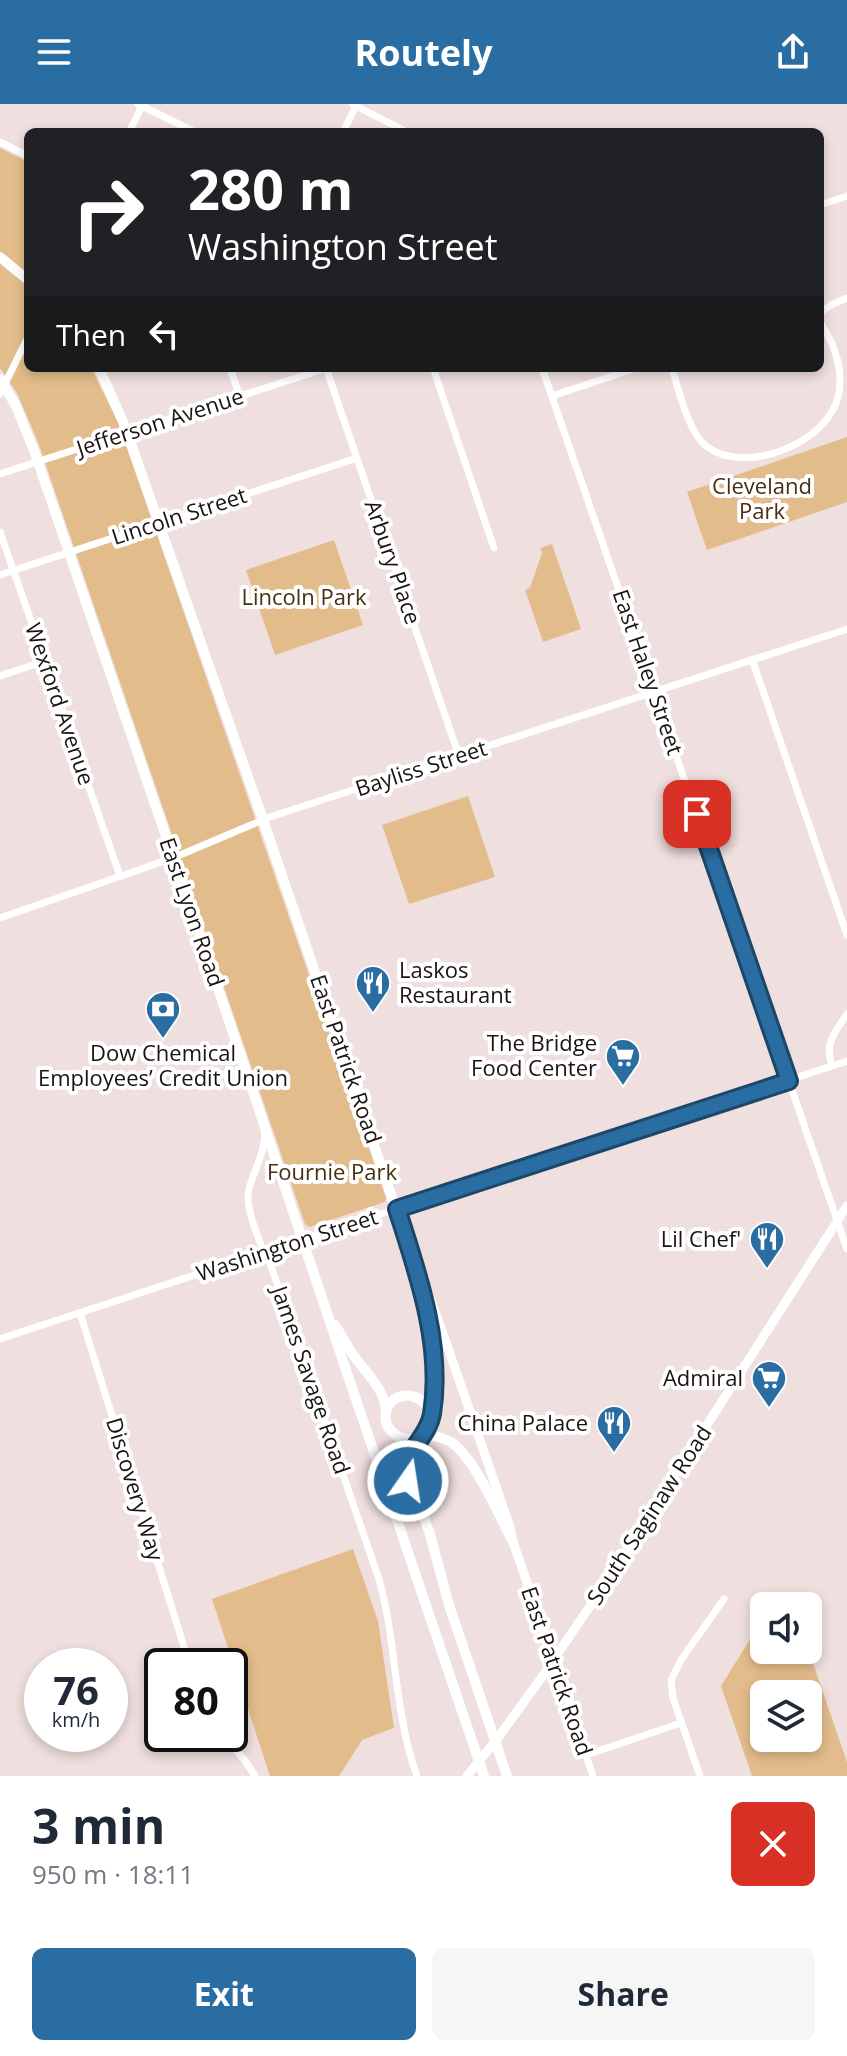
<!DOCTYPE html>
<html lang="en">
<head>
<meta charset="utf-8">
<style>
  :root { --surface:#fff; --page:#f6f6f7; --text:#1f2937; --muted:#747a83; --accent:#296da2 }
  body { margin:0; font-family:"Open Sans",sans-serif; background:var(--page); color:var(--text); height:100vh; display:flex; flex-direction:column; font-size:30px; white-space:nowrap }
  * { box-sizing:border-box; margin:0 }
  p { font-size:26px; color:var(--muted) }
  .icon { flex:none; width:44px; height:44px; fill:none; stroke:currentColor; stroke-width:2; stroke-linecap:round; stroke-linejoin:round }
  .map { position:relative; height:1672px; overflow:hidden }
  .side { display:flex; flex-direction:column; background:var(--surface); flex:1 }
  .side>* { flex:none }
  .banner { position:absolute; left:24px; top:24px; width:800px; height:244px; border-radius:12px; box-shadow:0 4px 12px #0003; background:#202124; color:#fff; overflow:hidden }
  .buttons { position:absolute; left:750px; top:1488px; display:grid; gap:16px }
  .buttons a { display:grid; place-items:center; width:72px; height:72px; border-radius:12px; background:var(--surface); box-shadow:0 4px 12px #0003; font-size:40px }
  .speed { position:absolute; left:24px; top:1544px; display:flex; gap:16px; font-size:40px; font-weight:700; text-align:center }
  .speed>* { display:grid; place-content:center; width:104px; height:104px; border-radius:50%; background:var(--surface); box-shadow:0 4px 12px #0003; line-height:1 }
  .speed small { font-size:20px; font-weight:400 }
  .speed .limit { border:4px solid #111; border-radius:12px; background:#fff; color:#111 }
  .pin { position:absolute; display:grid; place-items:center; width:68px; height:68px; color:#fff; margin:-34px; border-radius:16px; box-shadow:0 4px 12px #0006 }
  .me { position:absolute; width:88px; margin:-44px; rotate:13deg; stroke-linejoin:round; filter:drop-shadow(0 0 6px #0008) }
  .turn { display:flex; align-items:center; gap:28px; height:168px; padding:0 32px; font-size:36px }
  .turn .icon { width:104px; height:104px; stroke-width:2.5 }
  .turn b { display:block; font-size:56px; line-height:68px }
  .then { display:flex; align-items:center; height:76px; padding:0 32px; background:#0003; gap:16px; font-size:30px }
  .round { display:grid; place-items:center; flex:none; width:84px; height:84px; border-radius:12px; background:var(--page) }
  .overview { display:flex; align-items:center; justify-content:space-between; height:136px; padding:0 32px }
  h1 { font-size:48px; font-weight:700; line-height:60px }
  .button { display:flex; gap:16px; margin-top:auto; padding:16px 32px }
  .button a { flex:1; height:92px; border-radius:12px; background:var(--accent); color:#fff; font-size:32px; font-weight:700; line-height:92px; text-align:center }
  .button a+a { background:var(--page); color:var(--text) }
  header { display:flex; justify-content:space-between; align-items:center; height:104px; padding:0 32px; background:var(--accent); color:#fff; font-size:36px; font-weight:700 }
  .map>svg:first-child { display:block }
</style>
</head>
<body>
<header><svg class="icon" aria-label="menu" viewBox="0 0 24 24"><path d="M4 6h16M4 12h16M4 18h16"/></svg>Routely<svg class="icon" aria-label="share" viewBox="0 0 24 24"><path d="M12 15V3M7 8l5-5 5 5M5 13v7h14v-7"/></svg></header>
<div class="map">
<svg width="847" height="1672" viewBox="0 0 847 1672">
  <rect width="100%" height="100%" fill="#efdfde"/>
  <g fill="#e3bc8b" fill-rule="evenodd">
    <path d="M0,44L28,58V264H91L118,318L386,1094L385,1098L310,1123L305,1120L38,338L17,289L0,264Z"/>
    <path d="M847,333V398L707,446L687,388Z"/>
    <path d="M334,436L363,521L275,551L246,466Z"/>
    <path d="M552,440L581,525L543,538L525,486L530,484L542,449L540,444Z"/>
    <path d="M468,692L495,773L409,800L382,721Z"/>
    <path d="M353,1445L378,1517L394,1624L362,1636L339,1672H270L212,1495Z"/>
    <path d="M764,1513V1546L808,1545L847,1658V1672H752L721,1582ZM808,1590V1634H764V1590Z"/>
  </g>
  <g fill="none" stroke-linecap="round" stroke-linejoin="round">
    <g stroke="#fff" stroke-width="7">
      <path d="M138,0L195,28"/>
      <path d="M352,0L407,28"/>
      <path d="M129,28L143,0"/>
      <path d="M343,28L357,0"/>
      <path d="M0,38L28,52"/>
      <path d="M820,101L847,92"/>
      <path d="M820,209L831,201L847,194"/>
      <path d="M230,264L240,293"/>
      <path d="M326,264L459,652"/>
      <path d="M433,264L494,444"/>
      <path d="M542,264L847,1145"/>
      <path d="M672,264C678,285 689,329 706,342C746,373 832,338 839,288C843,263 833,238 820,218"/>
      <path d="M0,290L28,233"/>
      <path d="M552,292L636,264"/>
      <path d="M0,370L327,264"/>
      <path d="M0,428L120,772"/>
      <path d="M0,471L357,354"/>
      <path d="M752,555L847,831"/>
      <path d="M0,572L45,557"/>
      <path d="M0,814L173,754L270,713L847,525"/>
      <path d="M832,962C824,939 835,928 847,910"/>
      <path d="M265,1029C263,1054 255,1063 249,1085C244,1103 261,1143 270,1159L379,1475C397,1540 394,1609 417,1672"/>
      <path d="M80,1209L190,1562"/>
      <path d="M0,1235L847,957"/>
      <path d="M554,1557L593,1672"/>
      <path d="M223,1630L246,1658L255,1672"/>
      <path d="M586,1651L681,1619"/>
      <path d="M700,1672L673,1594L671,1576L681,1556L724,1495"/>
    </g>
    <g stroke="#fff" stroke-width="9">
      <path d="M421,1170L440,1221L510,1423L513,1438L554,1557"/>
      <path d="M467,1672L497,1635L542,1573L611,1471L847,1102"/>
    </g>
    <g stroke="#fff" stroke-width="10">
      <path d="M0,153L28,176"/>
      <path d="M99,264L124,320L263,716L415,1161L431,1231L434,1265L433,1291L429,1319L409,1353L407,1373L429,1427L449,1501L507,1672"/>
      <path d="M0,275L16,302L35,349L240,949L344,1260L484,1672"/>
      <path d="M335,1221C341,1230 346,1240 352,1249C365,1269 385,1283 386,1309"/>
      <path d="M430,1309C420,1281 381,1289 386,1317C388,1327 398,1335 409,1335C413,1335 416,1332 420,1331C429,1330 444,1334 451,1338C475,1354 499,1412 513,1438"/>
    </g>
  </g>
  <g fill="none" stroke-linecap="round" stroke-linejoin="round">
    <g stroke="#1b4769" stroke-width="20">
      <path id="route" d="M408,1377C403,1343 427,1337 432,1310C443,1241 418,1170 397,1105L789,977L697,710"/>
    </g>
    <use href="#route" stroke="#296da2" stroke-width="14"/>
  </g>
  <defs>
    <g id="restaurant-pin" transform="scale(1.8)"><path d="M0 17L-7.5 6A9.5 9.5 0 1 1 7.5 6Z" fill="#296da2" stroke="#fff"/><path d="M-5-6h1v4h1v-4h1v4h1v-4h1v5L-1.5 .5V6h-2V.5L-5-1ZM5-6V6H3V1.5H1.5Q1.5-4 5-6Z" fill="#fff"/></g>
    <g id="bank-pin" transform="scale(1.8)"><path d="M0 17L-7.5 6A9.5 9.5 0 1 1 7.5 6Z" fill="#296da2" stroke="#fff"/><path d="M-6-4H6V4H-6ZM0-2.3a2.3 2.3 0 1 0 0 4.6a2.3 2.3 0 1 0 0-4.6Z" fill="#fff"/></g>
    <g id="supermarket-pin" transform="scale(1.8)"><path d="M0 17L-7.5 6A9.5 9.5 0 1 1 7.5 6Z" fill="#296da2" stroke="#fff"/><path d="M-6-5.5h2.5l.6 2H6L4.5 2H-2.5L-4.4-4H-6ZM-1.5 3.2a1.3 1.3 0 1 0 .1 0ZM3 3.2a1.3 1.3 0 1 0 .1 0Z" fill="#fff"/></g>
  </defs>
  <g fill-rule="evenodd">
    <use href="#restaurant-pin" x="373" y="879"/>
    <use href="#bank-pin" x="163" y="905"/>
    <use href="#supermarket-pin" x="623" y="952"/>
    <use href="#restaurant-pin" x="767" y="1135"/>
    <use href="#supermarket-pin" x="769" y="1274"/>
    <use href="#restaurant-pin" x="614" y="1319"/>
  </g>
  <g text-anchor="middle" stroke-width="8" stroke-linejoin="round" paint-order="stroke">
    <g font-size="22" fill="#191413" stroke="#fff">
      <text transform="translate(160 318) rotate(-18)" y="8">Jefferson Avenue</text>
      <text transform="translate(179 412) rotate(-18)" y="8">Lincoln Street</text>
      <text transform="translate(393 458) rotate(71)" y="8">Arbury Place</text>
      <text transform="translate(648 568) rotate(71)" y="8">East Haley Street</text>
      <text transform="translate(60 600) rotate(71)" y="8">Wexford Avenue</text>
      <text transform="translate(421 664) rotate(-18)" y="8">Bayliss Street</text>
      <text transform="translate(192 808) rotate(71)" y="8">East Lyon Road</text>
      <text transform="translate(346 955) rotate(71)" y="8">East Patrick Road</text>
      <text transform="translate(287 1141) rotate(-18)" y="8">Washington Street</text>
      <text transform="translate(311 1276) rotate(71)" y="8">James Savage Road</text>
      <text transform="translate(135 1385) rotate(73)" y="8">Discovery Way</text>
      <text transform="translate(649 1411) rotate(-57)" y="8">South Saginaw Road</text>
      <text transform="translate(557 1567) rotate(71)" y="8">East Patrick Road</text>
    </g>
    <g font-size="22" fill="#463011" stroke="#fff">
      <text x="762" y="390">Cleveland<tspan x="762" dy="25">Park</tspan></text>
      <text x="304" y="501">Lincoln Park</text>
      <text x="332" y="1076">Fournie Park</text>
    </g>
    <g font-size="22" fill="#191413" stroke="#fff" text-anchor="end">
      <text x="399" y="874" text-anchor="start">Laskos<tspan x="399" dy="25">Restaurant</tspan></text>
      <text x="597" y="947">The Bridge<tspan x="597" dy="25">Food Center</tspan></text>
      <text x="163" y="957" text-anchor="middle">Dow Chemical<tspan x="163" dy="25">Employees’ Credit Union</tspan></text>
      <text x="741" y="1143">Lil Chef'</text>
      <text x="743" y="1282">Admiral</text>
      <text x="588" y="1327">China Palace</text>
    </g>
  </g>
</svg>
<div class="buttons">
<a><svg class="icon" aria-label="sound" viewBox="0 0 24 24"><path d="M4 9h4l5-4v14l-5-4H4zM17 9q2 3 0 6"/></svg></a>
<a><svg class="icon" aria-label="layers" viewBox="0 0 24 24"><path d="M12 4l9 5-9 5-9-5zM3 14l9 5 9-5"/></svg></a>
</div>
<div class="speed"><div>76<small>km/h</small></div><div class="limit">80</div></div>
<div class="pin" style="left:697px;top:710px;background:#d93025"><svg class="icon" aria-label="arrive" viewBox="0 0 24 24"><path d="M6 21V4h12l-3 4 3 4H6"/></svg></div>
<svg class="me" style="left:408px;top:1377px" viewBox="-20 -20 40 40"><circle r="17" fill="#296da2" stroke="#fff" stroke-width="3"/><path d="M0-11L8 9 0 5-8 9z" fill="#fff"/></svg>
<div class="banner">
<div class="turn"><svg class="icon" aria-label="right" viewBox="0 0 24 24"><path d="M7 20v-9h11M14 6l5 5-5 5"/></svg><div><b>280 m</b>Washington Street</div></div>
<div class="then">Then<svg class="icon" aria-label="left" viewBox="0 0 24 24"><path d="M17 20v-9H6M10 6l-5 5 5 5"/></svg></div>
</div>
</div>
<section class="side">
<div class="overview"><div><h1>3 min</h1><p>950 m · 18:11</p></div><a class="round" style="background:#d93025;color:#fff"><svg class="icon" aria-label="close" viewBox="0 0 24 24"><path d="M6 6l12 12M18 6L6 18"/></svg></a></div>
<div class="button"><a>Exit</a><a>Share</a></div>
</section>
</body>
</html>
